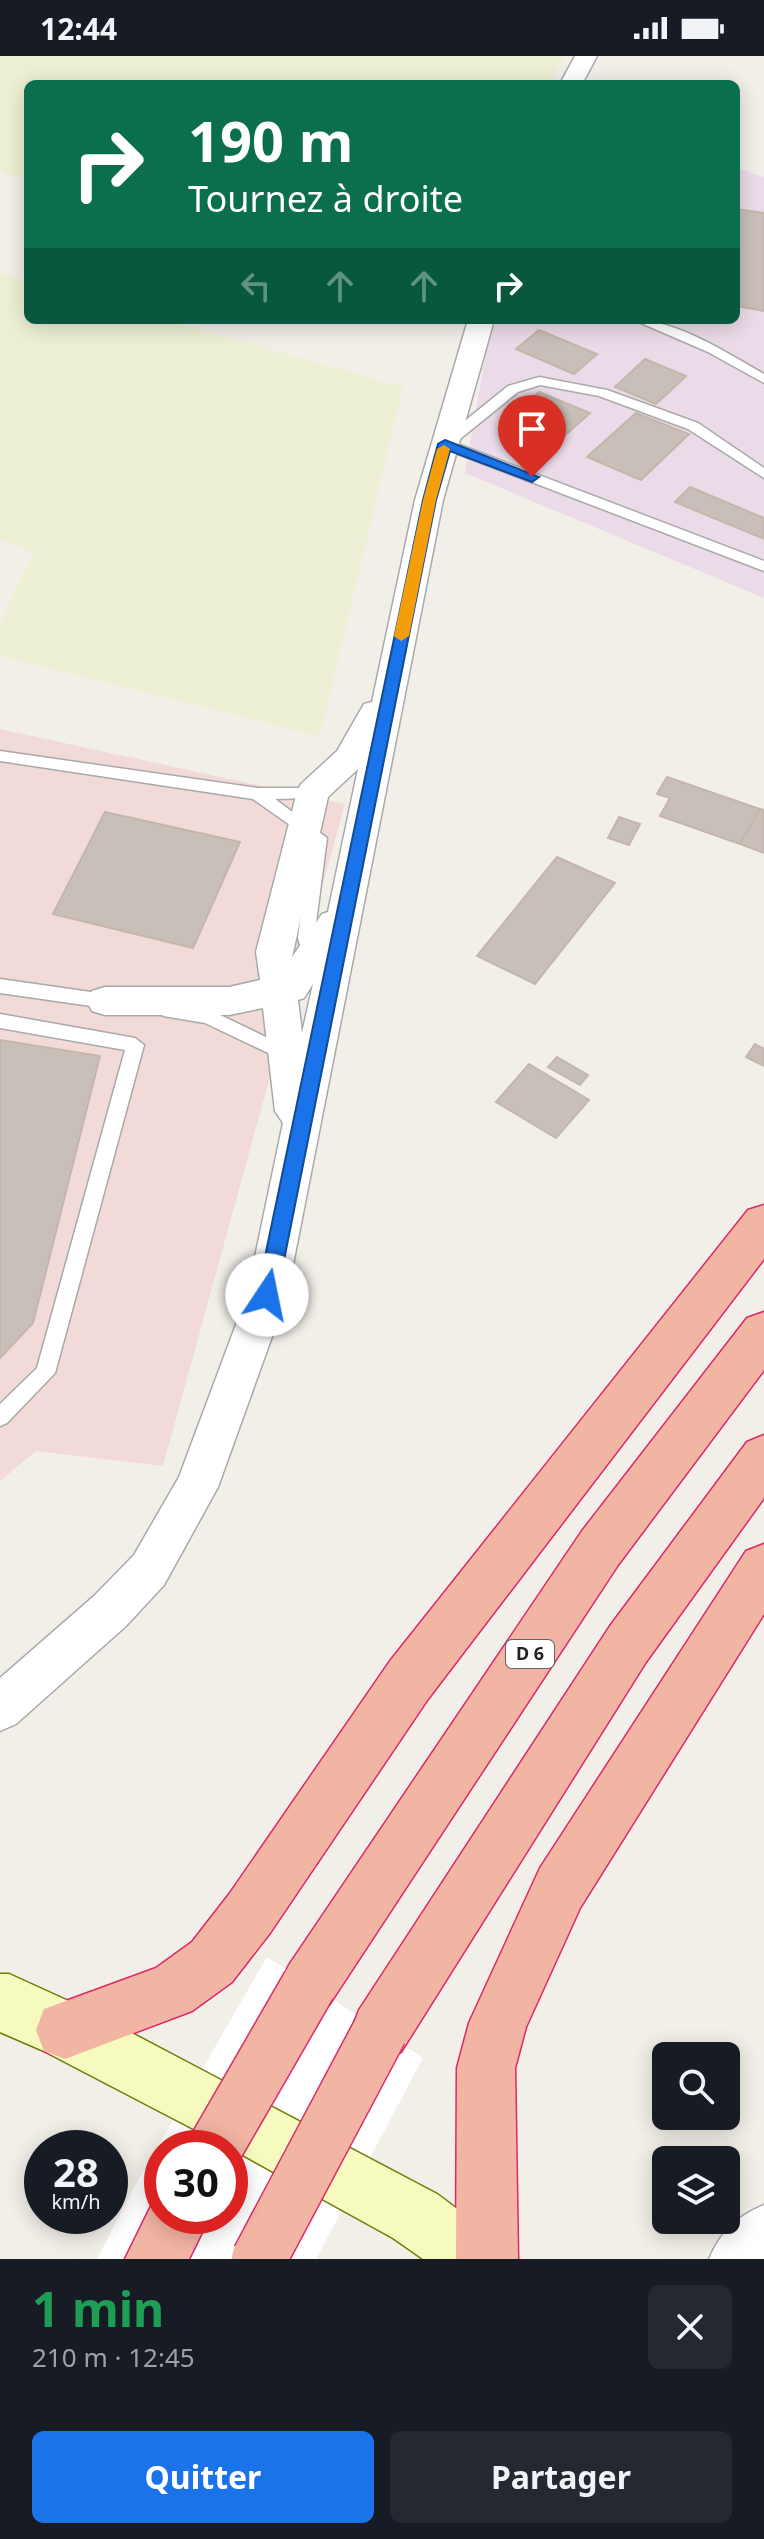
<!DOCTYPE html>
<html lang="fr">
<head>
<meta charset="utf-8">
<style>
  :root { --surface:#171b24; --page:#242831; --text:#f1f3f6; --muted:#9ea1a6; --accent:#1a73e8 }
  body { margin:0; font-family:"Noto Sans",sans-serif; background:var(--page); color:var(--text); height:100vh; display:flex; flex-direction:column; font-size:30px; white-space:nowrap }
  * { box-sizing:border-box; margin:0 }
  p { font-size:26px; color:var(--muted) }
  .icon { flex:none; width:44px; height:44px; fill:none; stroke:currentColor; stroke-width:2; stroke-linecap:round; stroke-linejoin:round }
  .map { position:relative; height:2203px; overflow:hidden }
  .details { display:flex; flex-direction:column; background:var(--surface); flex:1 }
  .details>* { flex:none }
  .hud { position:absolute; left:24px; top:24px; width:716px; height:244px; border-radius:12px; box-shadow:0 4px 20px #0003; background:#0b6e4f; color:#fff; overflow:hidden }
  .tools { position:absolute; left:652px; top:1986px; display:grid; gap:16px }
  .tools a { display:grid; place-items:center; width:88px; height:88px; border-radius:12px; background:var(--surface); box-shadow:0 4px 20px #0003; font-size:40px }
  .speed { position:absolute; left:24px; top:2074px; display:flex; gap:16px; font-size:40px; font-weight:700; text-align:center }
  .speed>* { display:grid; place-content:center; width:104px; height:104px; border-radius:50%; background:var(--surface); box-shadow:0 4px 20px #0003; line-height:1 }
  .speed small { font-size:20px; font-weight:400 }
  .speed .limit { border:12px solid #d22; background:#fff; color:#111 }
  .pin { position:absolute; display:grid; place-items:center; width:68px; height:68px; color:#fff; margin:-82px -34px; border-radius:50% 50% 50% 0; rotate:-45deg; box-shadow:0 0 8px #0007 }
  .pin .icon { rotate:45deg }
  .me { position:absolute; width:88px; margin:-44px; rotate:11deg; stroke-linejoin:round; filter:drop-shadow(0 0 6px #0008) }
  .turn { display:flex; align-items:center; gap:28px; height:168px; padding:0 32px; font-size:36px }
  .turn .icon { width:104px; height:104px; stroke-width:2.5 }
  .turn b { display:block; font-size:56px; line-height:68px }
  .lanes { display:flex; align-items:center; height:76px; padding:0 32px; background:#0003; justify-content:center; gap:40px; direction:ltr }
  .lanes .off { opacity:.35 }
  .round { display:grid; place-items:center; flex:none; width:84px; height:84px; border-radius:12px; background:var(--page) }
  .headline { display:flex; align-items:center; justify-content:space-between; height:136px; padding:0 32px }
  h1 { font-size:48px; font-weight:700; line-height:60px; color:#1e9e55 }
  .button { display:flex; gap:16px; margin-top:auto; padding:16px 32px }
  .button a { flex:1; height:92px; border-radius:12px; background:var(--accent); color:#fff; font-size:32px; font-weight:700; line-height:92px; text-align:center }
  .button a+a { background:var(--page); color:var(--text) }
  .status { display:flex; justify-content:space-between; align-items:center; height:56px; padding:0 40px; background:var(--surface); direction:ltr }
  .status svg { height:22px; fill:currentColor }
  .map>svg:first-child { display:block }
</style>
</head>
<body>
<div class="status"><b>12:44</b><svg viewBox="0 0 49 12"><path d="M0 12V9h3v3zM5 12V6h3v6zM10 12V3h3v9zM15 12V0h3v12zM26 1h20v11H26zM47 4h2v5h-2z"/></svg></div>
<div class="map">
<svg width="764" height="2203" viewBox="0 0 764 2203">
  <rect width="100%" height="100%" fill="#f2efe9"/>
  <path fill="#f2dad9" d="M0,673L345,748L163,1410L36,1395L0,1425Z"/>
  <path fill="#ebdbe8" d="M736,111L764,121V542L465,417L487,290L497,264H736Z"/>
  <g fill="#eef0d5">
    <path d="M0,0H564L550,28H28V123L0,116Z"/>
    <path d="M0,217L28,225V264H166L403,331L320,681L0,600V568L33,497L0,484Z"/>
  </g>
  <path fill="#fff" fill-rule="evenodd" d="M267,1901L423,2002L316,2203H97L132,2135ZM162,2092H230V2160H162Z"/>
  <g fill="#c7bfb8" stroke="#c4b6ab" stroke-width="2">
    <path d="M736,153L764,157V255L736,250Z"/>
    <path d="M539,274L597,298L574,318L516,293Z"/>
    <path d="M645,303L686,320L656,348L615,331Z"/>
    <path d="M539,336L590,357L554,389L503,368Z"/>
    <path d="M636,357L689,378L641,424L587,401Z"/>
    <path d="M690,431L764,462V483L675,446Z"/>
    <path d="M667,721L760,753L740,788L660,760L670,742L657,738Z"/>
    <path d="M760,753L764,754V797L740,788Z"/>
    <path d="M105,756L240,786L193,892L53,858Z"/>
    <path d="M619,761L640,768L629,789L608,782Z"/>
    <path d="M557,801L615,827L535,928L477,900Z"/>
    <path d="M0,984L100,1000L33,1267L0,1302Z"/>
    <path d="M755,988L764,993V1010L746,1001Z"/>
    <path d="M557,1001L588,1019L580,1029L548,1011Z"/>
    <path d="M529,1008L589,1044L556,1082L496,1046Z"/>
  </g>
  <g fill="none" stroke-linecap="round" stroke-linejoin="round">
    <g stroke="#a9a9a9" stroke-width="3">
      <g id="service">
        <path d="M634,264C677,264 727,297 764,318V327L708,296Z"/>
        <path d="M539,321L607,334L698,367L764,412V422L688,373L599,340L540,329L518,336L455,387L764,505V515L440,391V385L508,330Z"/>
        <path d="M0,695L257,732H319L321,736L319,740L313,742L275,743L327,782L314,882L319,902L317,907H305L298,882L311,784L253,743L0,705Z"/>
        <path d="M0,923L112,939L120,946L112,953L0,937Z"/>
        <path d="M169,948L214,956L293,994L296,999L293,1004L287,1006L205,967L163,960L160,955Z"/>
        <path d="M0,958L135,982L144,989L55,1317L7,1367L0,1370V1348L37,1312L125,994L0,972Z"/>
      </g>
    </g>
    <g stroke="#a9a9a9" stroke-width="3">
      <g id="minor">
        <path d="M575,0H597L582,28H560Z"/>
        <path d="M468,264H494L443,444L287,1239L218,1431L164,1529L126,1570L16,1668L0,1675V1622L94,1540L134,1499L179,1421L247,1239L283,1067L275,1055L263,952L229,959H105L92,955L87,945L92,935L105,931H229L260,924L256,896L297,736L301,728L337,695L364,648L372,646L415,444ZM358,713L328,856L322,858L292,901L328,741ZM313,928L302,977L298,944L304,942Z"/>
      </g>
    </g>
    <g stroke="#a9a9a9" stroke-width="3">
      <path id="tertiary" d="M764,2149V2203H709C721,2175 736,2161 764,2149Z"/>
    </g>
    <g stroke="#707d05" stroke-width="3">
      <path id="secondary" d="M0,1918H9L86,1953L437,2138C466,2159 480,2169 494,2203H423L393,2182L230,2092L44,1995L0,1976Z"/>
    </g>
    <g stroke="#dc2a67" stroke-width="3">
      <g id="trunk">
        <path d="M764,1149V1203L428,1643L270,1877L232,1926L192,1955L65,2003L44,1995L36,1974L44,1953L156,1912L192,1886L230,1837L390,1605L748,1154Z"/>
        <path d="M764,1256V1314L618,1509L329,1949L309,1958L289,1949L280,1929L289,1909L582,1475L747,1262Z"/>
        <path d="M764,1379V1442L646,1606L401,1996L380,2004L359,1996L351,1975L359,1954L610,1570L747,1386Z"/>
        <path d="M764,1488V1558L580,1852L526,1971L515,2012L518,2203H456L457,2012L469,1967L540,1812L746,1495Z"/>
        <path d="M162,2136V2160H210L189,2203H125L157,2138Z"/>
      </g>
    </g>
    <use href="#service" fill="#fff" fill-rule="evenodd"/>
    <use href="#minor" fill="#fff" fill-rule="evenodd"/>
    <use href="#tertiary" fill="#fff" fill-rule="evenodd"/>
    <use href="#secondary" fill="#f7fabf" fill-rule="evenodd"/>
    <use href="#trunk" fill="#f2b4a3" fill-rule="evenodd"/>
    <g stroke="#dc2a67" stroke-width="57" stroke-linecap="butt">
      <g id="trunk-bridge">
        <path d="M215,2092L309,1929"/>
        <path d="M259,2203L380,1975"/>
      </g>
    </g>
    <use href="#trunk-bridge" stroke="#f2b4a3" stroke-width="54"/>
  </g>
  <path fill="#1a73e8" stroke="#114b97" stroke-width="2" d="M445,384L539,421L532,426L527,424L450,395L436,444L277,1239L274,1245L267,1247L260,1245L257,1239L423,444L438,388Z"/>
  <path fill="#f59e0b" d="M444,389L450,393L436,444L409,580L401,585L394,580L423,444L437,393Z"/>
  <g text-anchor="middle" stroke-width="8" stroke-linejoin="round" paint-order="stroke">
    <rect fill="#fff" stroke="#646464" stroke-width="2" x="506" y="1584" width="48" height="28" rx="6"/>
    <g font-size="18" font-weight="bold" fill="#222">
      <text x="530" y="1604">D 6</text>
    </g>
  </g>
</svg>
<div class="tools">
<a><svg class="icon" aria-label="search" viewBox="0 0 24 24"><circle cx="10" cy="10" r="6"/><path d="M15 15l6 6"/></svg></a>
<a><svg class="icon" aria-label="layers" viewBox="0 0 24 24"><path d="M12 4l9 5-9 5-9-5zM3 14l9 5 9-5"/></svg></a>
</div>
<div class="speed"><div>28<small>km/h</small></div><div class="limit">30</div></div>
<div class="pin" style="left:532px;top:421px;background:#d93025"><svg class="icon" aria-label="arrive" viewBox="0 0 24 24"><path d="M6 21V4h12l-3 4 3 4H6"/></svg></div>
<svg class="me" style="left:267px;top:1239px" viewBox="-20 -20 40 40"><circle r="19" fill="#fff"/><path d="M0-13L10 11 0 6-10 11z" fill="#1a73e8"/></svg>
<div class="hud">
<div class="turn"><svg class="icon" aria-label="right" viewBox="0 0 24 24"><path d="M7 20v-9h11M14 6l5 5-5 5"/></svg><div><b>190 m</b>Tournez à droite</div></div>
<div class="lanes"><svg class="icon off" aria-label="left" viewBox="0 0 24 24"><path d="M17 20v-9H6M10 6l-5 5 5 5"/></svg><svg class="icon off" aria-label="ahead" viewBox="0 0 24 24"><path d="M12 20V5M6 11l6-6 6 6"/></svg><svg class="icon off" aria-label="ahead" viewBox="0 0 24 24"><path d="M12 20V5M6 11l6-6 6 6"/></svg><svg class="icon" aria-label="right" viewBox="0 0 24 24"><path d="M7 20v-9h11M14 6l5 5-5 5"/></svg></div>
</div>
</div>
<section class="details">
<div class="headline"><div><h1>1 min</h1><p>210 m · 12:45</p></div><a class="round"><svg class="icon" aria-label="close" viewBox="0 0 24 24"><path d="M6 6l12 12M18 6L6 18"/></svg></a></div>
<div class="button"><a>Quitter</a><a>Partager</a></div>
</section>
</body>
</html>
